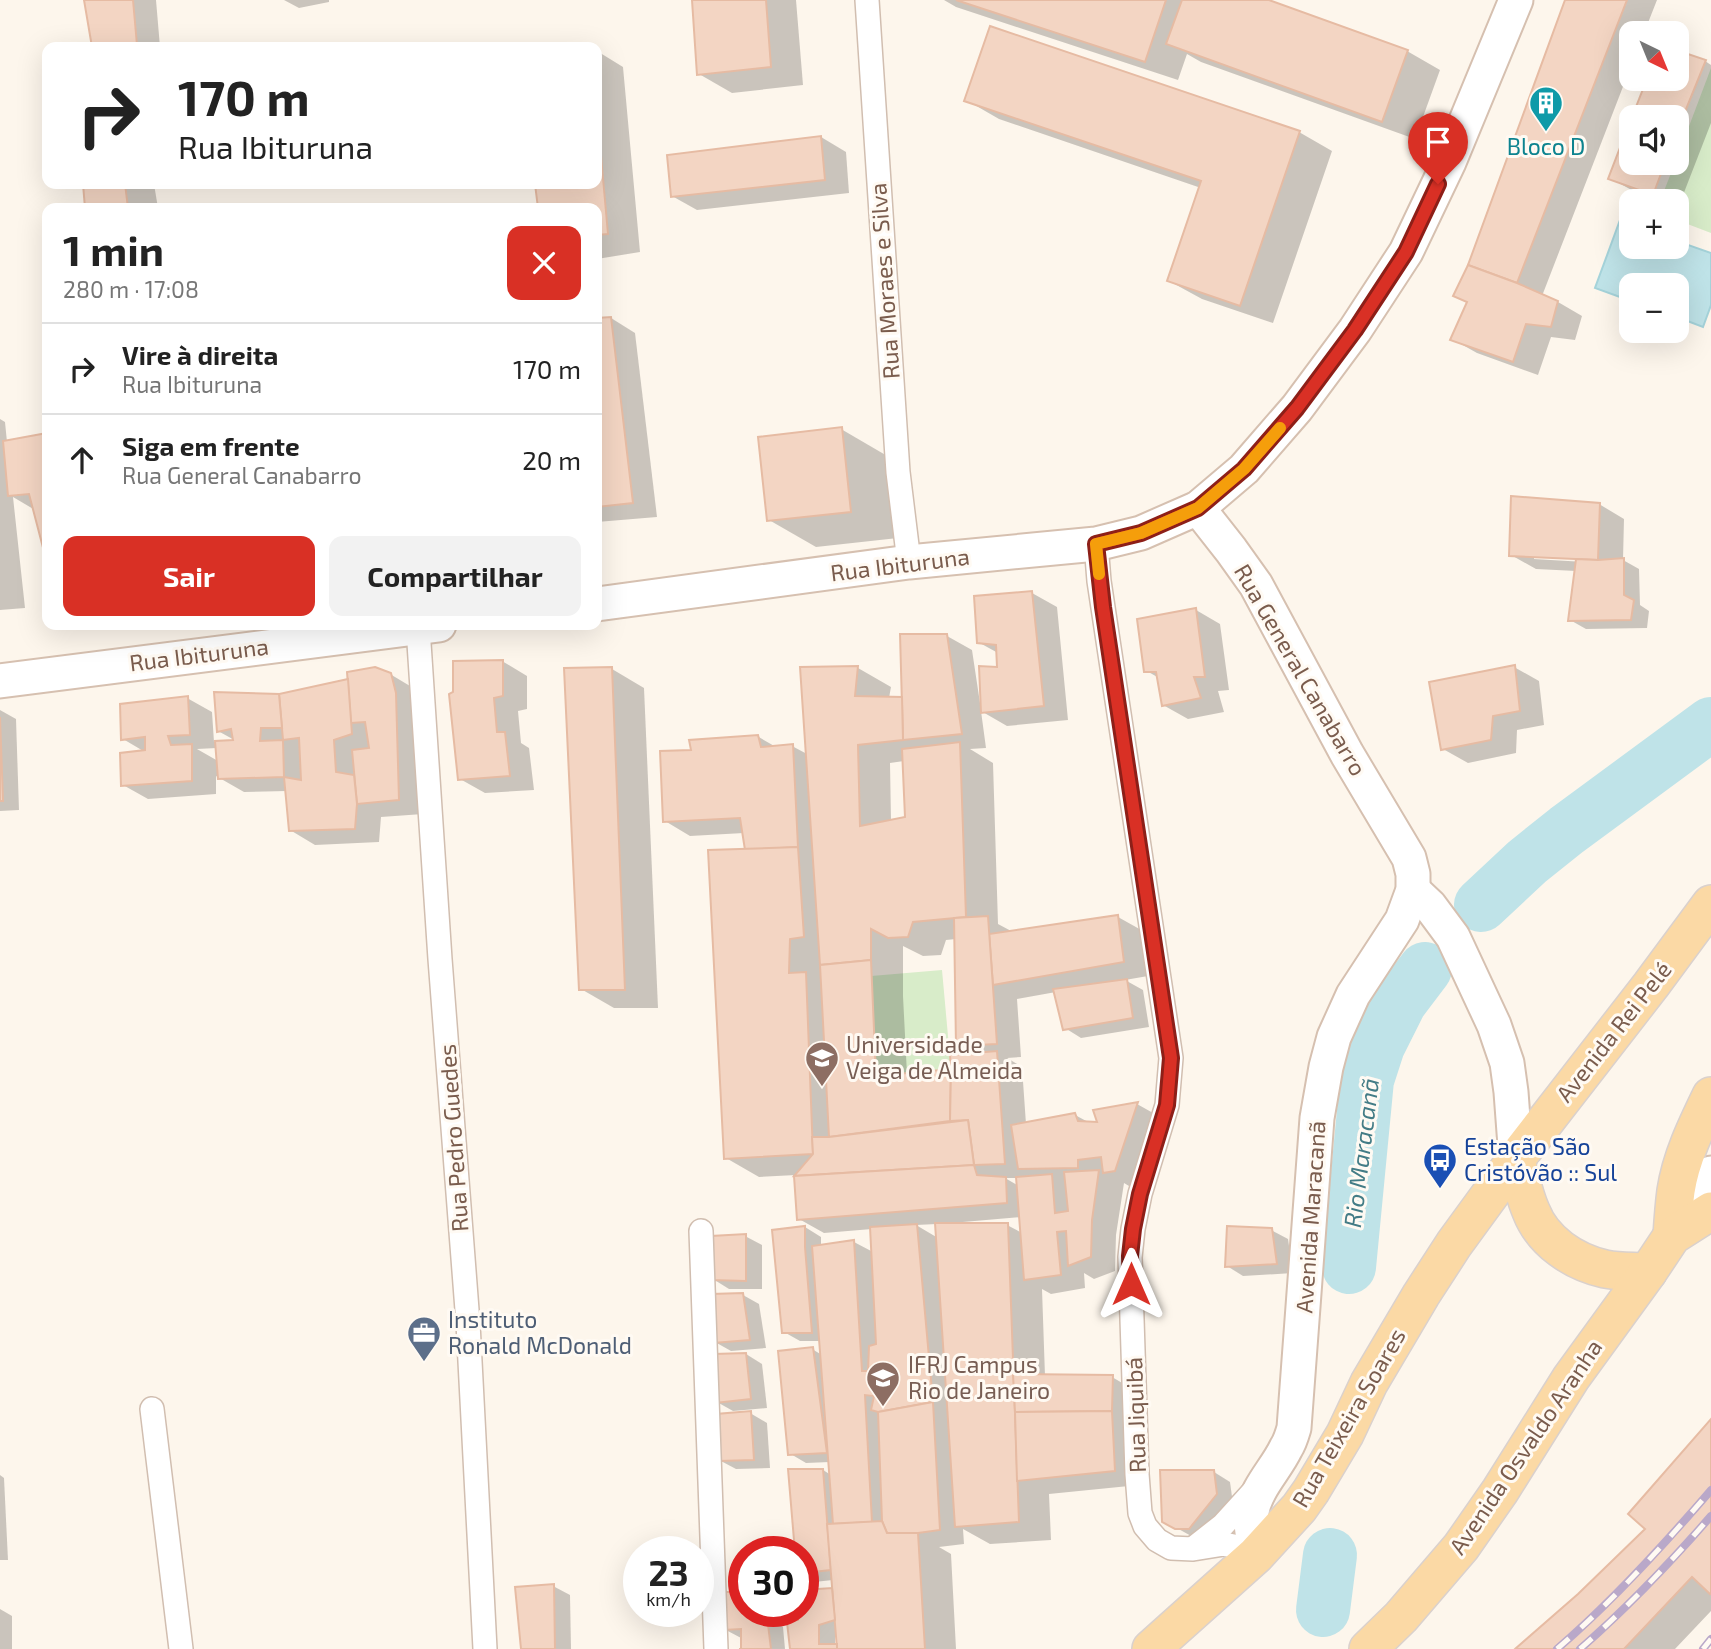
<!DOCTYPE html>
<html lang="pt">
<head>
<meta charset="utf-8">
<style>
  :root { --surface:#fff; --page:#f2f2f2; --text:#222; --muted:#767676; --line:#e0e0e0; --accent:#d93025 }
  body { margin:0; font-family:"Exo 2",sans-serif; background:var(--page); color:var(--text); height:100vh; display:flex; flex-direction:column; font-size:26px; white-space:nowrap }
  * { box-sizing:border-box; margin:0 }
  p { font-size:23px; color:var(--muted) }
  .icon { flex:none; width:38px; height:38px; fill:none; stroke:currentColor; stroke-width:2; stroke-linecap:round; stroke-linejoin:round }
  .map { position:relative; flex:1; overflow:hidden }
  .sheet { position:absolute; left:42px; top:203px; width:560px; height:427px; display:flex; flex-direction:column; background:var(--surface); border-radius:14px; box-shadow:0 7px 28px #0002 }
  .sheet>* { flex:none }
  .guide { position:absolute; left:42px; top:42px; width:560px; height:147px; border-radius:14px; box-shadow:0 7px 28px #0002; background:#fff; color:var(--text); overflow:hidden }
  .needle { width:46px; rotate:137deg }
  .tools { position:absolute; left:1619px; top:21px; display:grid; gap:14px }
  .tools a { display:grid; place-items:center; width:70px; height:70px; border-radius:14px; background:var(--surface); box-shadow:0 7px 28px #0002; font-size:35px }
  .speed { position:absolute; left:623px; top:1536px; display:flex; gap:14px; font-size:35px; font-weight:700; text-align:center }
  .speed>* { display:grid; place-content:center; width:91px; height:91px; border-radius:50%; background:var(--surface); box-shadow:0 7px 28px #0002; line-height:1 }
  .speed small { font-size:18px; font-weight:400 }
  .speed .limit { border:10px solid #d22; background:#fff; color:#111 }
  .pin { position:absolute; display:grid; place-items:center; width:60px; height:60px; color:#fff; margin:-72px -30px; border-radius:50% 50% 50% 0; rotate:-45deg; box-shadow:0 0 7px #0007 }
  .pin .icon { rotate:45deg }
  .me { position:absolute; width:77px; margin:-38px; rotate:0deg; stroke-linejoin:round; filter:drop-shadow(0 0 5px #0008) }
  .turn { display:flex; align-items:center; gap:24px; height:147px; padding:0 21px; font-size:32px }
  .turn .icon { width:91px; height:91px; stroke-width:2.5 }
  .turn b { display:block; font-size:49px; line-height:60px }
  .round { display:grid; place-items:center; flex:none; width:74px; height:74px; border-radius:14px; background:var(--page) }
  .summary { display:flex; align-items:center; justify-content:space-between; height:119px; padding:0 21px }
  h1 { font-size:42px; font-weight:700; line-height:52px }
  .cta { display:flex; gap:14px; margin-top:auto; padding:14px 21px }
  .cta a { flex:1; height:80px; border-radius:14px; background:var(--accent); color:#fff; font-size:28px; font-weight:700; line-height:80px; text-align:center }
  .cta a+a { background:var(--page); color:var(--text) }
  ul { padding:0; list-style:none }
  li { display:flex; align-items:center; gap:21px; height:91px; padding:0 21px; border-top:2px solid var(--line) }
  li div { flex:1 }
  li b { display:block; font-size:26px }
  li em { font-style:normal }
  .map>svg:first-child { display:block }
</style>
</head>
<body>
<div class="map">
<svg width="1711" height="1649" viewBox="0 0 1711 1649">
  <rect width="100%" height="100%" fill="#fdf6ec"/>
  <g fill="#d8ecc9">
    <path d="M1711,68V233L1677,220L1676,201H1660L1675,163H1676L1677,158Z"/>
    <path d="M942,970L951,1069L876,1076L871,976Z"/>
  </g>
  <path fill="#bfe3e8" stroke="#a5d3da" stroke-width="2" d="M1620,220L1631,224V247H1676L1677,241L1711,253V305L1703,327L1677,317L1676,285H1631V301L1595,288Z"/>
  <g fill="#0003" fill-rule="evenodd">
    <path d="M86,0H156L160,47H94Z"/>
    <path d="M284,0H329V2L299,8Z"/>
    <path d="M694,0H796L803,85L732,93L699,74Z"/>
    <path d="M944,0H1264L1407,51L1440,70L1415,139L1201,62L1187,54L1178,80L956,7Z"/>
    <path d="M1567,0H1657L1644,33H1631V66L1542,296L1558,302L1582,316L1575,340L1551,337L1538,375L1477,353L1452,339L1468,303L1455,295L1469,266Z"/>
    <path d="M597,51L623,67L640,252L597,259V208H539L537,184H597Z"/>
    <path d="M1705,61L1711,65V123L1678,208L1676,207V201H1661L1635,192L1610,178L1631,124V163H1676V117H1634L1649,79H1676Z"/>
    <path d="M966,100L1299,132L1332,151L1273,323L1202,299L1169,281L1201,188L999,119Z"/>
    <path d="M821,137L846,152L849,193L697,210L672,196Z"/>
    <path d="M85,184H154L158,208H87Z"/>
    <path d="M611,318L635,333L657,517L597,522V319Z"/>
    <path d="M0,419L5,422L7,442L47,434V558L35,510L13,497L25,608L0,610Z"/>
    <path d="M841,429L889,457L898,538L816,547L769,520Z"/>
    <path d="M1599,504L1624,519L1623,560L1639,569L1640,605L1649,611L1647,628L1586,629L1570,620L1576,571L1536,569L1511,555ZM1534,556L1585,558V562L1534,559Z"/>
    <path d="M1032,593L1057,607L1068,720L1007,726L981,711L986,748L970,749L993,763L998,924L1013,932L1118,917L1143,931L1148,976L1125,980L1143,990L1149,1027L1081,1038L1065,1028L1056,992L1017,999L1021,1057L1007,1058L1022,1067L1026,1124L1075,1115L1090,1123H1099L1096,1111L1137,1104L1162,1118L1140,1185L1129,1186L1124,1183L1116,1235L1115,1271L1094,1279L1084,1273L1085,1288L1051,1294L1042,1289L1045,1376L1112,1377L1129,1387L1139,1485L1049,1494L1051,1540L990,1544L963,1529L964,1544L939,1547L951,1554L956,1649H792L800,1621V1612H803L832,1589L834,1591L833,1580L814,1582L803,1576V1552H796L790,1471L823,1470L831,1475L830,1462L806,1463L789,1453L812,1349L822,1355L821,1341H800L784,1332L805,1227L821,1237V1247L854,1242L873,1252L872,1229L824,1233L799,1219L796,1175L759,1177L726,1158L747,851L744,833L690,836L665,821L693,752L757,736L776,747L792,746L807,754L858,668L891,687L889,698H904L947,636L972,650L980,703H982L999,669L998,653L978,642ZM904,761L907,818L891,821L890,763ZM956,939L957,1045L974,1054L953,1070L907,1074L903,996V946L923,956L941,955L946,940ZM1005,1178H1018L1019,1186ZM1021,1217L1022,1233L1007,1225L963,1224V1222ZM937,1224L938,1238L916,1225ZM835,1630H837L839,1646H835Z"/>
    <path d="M1196,610L1220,624L1229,690L1218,691L1224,712L1188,719L1163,705L1159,678L1145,670Z"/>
    <path d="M502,661L527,676V709L518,711L521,743L529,748L534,790L485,793L460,779L455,693Z"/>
    <path d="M1514,667L1539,681L1544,725L1517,730L1516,753L1468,763L1443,749Z"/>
    <path d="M612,669L644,688L658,1008H614L581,989Z"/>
    <path d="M390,674L415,689L423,814L381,817L379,842L315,845L290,830L287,791L244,792L216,776V794L148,799L123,785L145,752L123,739L187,698L212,712L214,742H238L218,731L279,696ZM217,748L218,761L197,749Z"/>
    <path d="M0,710L16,719L19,810L0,811Z"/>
    <path d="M1271,1230L1288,1239L1293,1273L1243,1276L1227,1266Z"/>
    <path d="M745,1236L762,1245V1289H729L713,1279Z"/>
    <path d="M743,1295L759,1304L766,1348L731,1351L715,1342Z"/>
    <path d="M746,1354L762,1364L767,1408L733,1411L717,1402Z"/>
    <path d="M750,1413L767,1423L770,1468L736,1469L719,1460Z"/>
    <path d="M1711,1422V1611L1675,1649H1518L1579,1595L1647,1529Z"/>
    <path d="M1214,1472L1230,1482L1233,1504L1193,1537L1164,1521Z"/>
    <path d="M0,1475L4,1478L8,1560H0Z"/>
    <path d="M553,1586L570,1595L571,1649H523Z"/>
    <path d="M0,1609L12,1616V1649H0Z"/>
    <path d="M744,1612H776V1623L783,1627L785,1649H743V1639L724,1629Z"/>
  </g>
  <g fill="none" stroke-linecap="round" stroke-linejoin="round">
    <g stroke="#bfe3e8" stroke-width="54">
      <path d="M1481,905L1527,862L1567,830L1711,724"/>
      <path d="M1349,1267L1367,1080L1378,1046L1400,1002L1425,969"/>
      <path d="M1323,1610L1330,1555"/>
    </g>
  </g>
  <g fill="#f3d5c3" stroke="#e6bba3" stroke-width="2">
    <path d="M84,0H133L137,45L126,47H92Z"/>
    <path d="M692,0H766L771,67L697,75Z"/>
    <path d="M956,0H1166L1145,62Z"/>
    <path d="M1182,0H1269L1408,50L1382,122L1166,44Z"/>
    <path d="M1565,0H1627L1517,283L1468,265Z"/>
    <path d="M990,26L1300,131L1240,306L1167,281L1201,181L964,101Z"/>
    <path d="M1676,50L1706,60L1676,134V117H1632L1647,79H1676Z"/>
    <path d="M597,111L608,234L597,235V208H538L535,184H597Z"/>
    <path d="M1631,119V163H1665L1653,195L1608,179Z"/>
    <path d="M821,136L825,180L671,197L667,155Z"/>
    <path d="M83,184H125L128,208H85Z"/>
    <path d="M1468,265L1517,283L1558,301L1551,327L1526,324L1513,362L1450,340L1467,302L1453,296Z"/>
    <path d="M611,317L633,503L597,507V318Z"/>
    <path d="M842,427L851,512L767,521L758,437Z"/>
    <path d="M47,433V563L29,494L8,496L3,441Z"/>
    <path d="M1511,496L1600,503L1598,560L1509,556Z"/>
    <path d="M1624,558V595L1634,600L1631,620L1568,621L1576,559L1598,560Z"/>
    <path d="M1032,591L1044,706L981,713L979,666L997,667L996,645L977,643L974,596Z"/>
    <path d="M1196,608L1205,677H1194L1201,698L1162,706L1156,672H1144L1137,619Z"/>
    <path d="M900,634H947L962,734L903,740Z"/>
    <path d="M503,660V696L494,698L497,732H505L510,776L458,780L449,694L453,692V661Z"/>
    <path d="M1515,665L1520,711L1493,716L1491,740L1441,750L1429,682Z"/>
    <path d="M858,666L855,696L902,697L903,740L858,745L860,826L905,817L902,749L960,742L966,917L913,922L908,937L888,938L871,929V960L820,965L800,667Z"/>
    <path d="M375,667L391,673L396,693L399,800L357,804L352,750L369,748L365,722L351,723L347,672Z"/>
    <path d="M612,667L625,990H579L564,668Z"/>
    <path d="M348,679L352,734L334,740L336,772L354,775L357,804L355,829L289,831L284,777L301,780L299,738L283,740L279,694Z"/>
    <path d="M214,692L279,694L282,728H261L260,741L283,740L284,777L218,779L215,741L233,740L231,729L217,732Z"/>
    <path d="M188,696L190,735L168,736L171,745L192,744V781L121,786L120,753L145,750V737L121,740L120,704Z"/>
    <path d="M0,717L3,801H0Z"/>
    <path d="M758,735L761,747L793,744L798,847L745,850L740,818L663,822L660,751L691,750L689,740Z"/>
    <path d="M798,847L804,937L790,939L789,973L806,972L813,1154L724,1159L708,850Z"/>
    <path d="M1118,915L1124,962L993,985L989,934Z"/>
    <path d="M988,916L997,1044L956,1046L954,918Z"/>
    <path d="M871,960L876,1076L951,1069L950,1121L829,1137L820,965Z"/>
    <path d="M1127,979L1133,1018L1063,1030L1053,989Z"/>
    <path d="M997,1051L1005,1164L974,1165L968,1120L950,1121L951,1069L950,1055Z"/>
    <path d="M1138,1102L1115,1171L1103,1173L1101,1157L1078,1160V1168L1018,1169L1011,1125L1075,1113L1078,1121L1097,1122L1093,1110Z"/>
    <path d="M968,1120L974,1165L794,1176L813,1154L812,1137H829Z"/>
    <path d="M974,1165L977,1175L1006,1177L1007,1203L797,1220L794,1176Z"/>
    <path d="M1099,1170L1092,1220L1091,1257L1068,1266L1066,1231L1057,1232L1061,1275L1024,1280L1016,1177L1052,1174L1055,1213L1068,1211L1064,1172Z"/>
    <path d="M935,1223H1008L1019,1522L955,1527Z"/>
    <path d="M917,1224L933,1402L878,1412L871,1410L874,1396L865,1395L872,1522L833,1524L812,1246L854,1240L862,1371H868L869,1346L876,1344L870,1227Z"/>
    <path d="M805,1226V1247L812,1333H782L772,1230Z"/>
    <path d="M1227,1226L1272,1228L1277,1264L1225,1267Z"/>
    <path d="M746,1234V1281L711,1280V1236Z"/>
    <path d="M743,1293L750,1340L713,1343L711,1294Z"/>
    <path d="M813,1347L827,1453L788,1455L778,1351Z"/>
    <path d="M746,1353L751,1399L715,1403L714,1354Z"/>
    <path d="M1013,1374L1113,1375L1112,1411L1015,1412Z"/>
    <path d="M933,1402L940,1530L918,1533H887L882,1521L878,1412Z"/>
    <path d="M751,1411L754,1460L718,1461L716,1414Z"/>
    <path d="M1112,1411L1115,1471L1017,1481L1015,1412Z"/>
    <path d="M1711,1419V1593L1710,1594L1692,1577L1624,1649H1515L1578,1594L1645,1529L1628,1514Z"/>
    <path d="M788,1469H823L831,1570L803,1573V1552H795Z"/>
    <path d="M1160,1470H1214L1217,1494L1189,1529H1175L1162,1522Z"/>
    <path d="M882,1521L887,1533H918L925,1649H837L827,1524Z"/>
    <path d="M554,1584L555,1649H521L515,1587Z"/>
    <path d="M832,1588L835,1620L819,1625V1644H837V1649H790L787,1622L798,1620V1612H803V1590Z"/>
    <path d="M722,1592H744V1612H761V1616H767L771,1649H739H741V1629L723,1630Z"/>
  </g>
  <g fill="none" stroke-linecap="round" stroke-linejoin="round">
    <g stroke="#d1beb0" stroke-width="26">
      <g id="street">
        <path d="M867,0L898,472L909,562"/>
        <path d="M1096,544L1099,581L1171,1058L1167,1105L1140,1194L1133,1229L1130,1257L1137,1474L1140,1513L1145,1526L1157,1540L1171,1548L1193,1549L1224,1544L1238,1547L1256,1555"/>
        <path d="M418,628L440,959L468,1323L485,1649"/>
        <path d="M701,1231L716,1649"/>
        <path d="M152,1409L181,1649"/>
        <path d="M1195,1547L1223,1525L1254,1491"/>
      </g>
    </g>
    <g stroke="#d6c0b0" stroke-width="37">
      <g id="secondary">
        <path d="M1198,508L1231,550L1256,585L1347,754L1409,858L1413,874V890L1402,920L1353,995L1334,1037L1326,1067L1317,1118L1294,1428C1292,1435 1290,1442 1286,1448C1276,1469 1257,1487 1252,1511C1249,1525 1254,1541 1256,1555"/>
        <path d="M597,604L909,562L1096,544L1141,533L1198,508L1244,469L1297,408L1355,330L1406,252L1449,162L1516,0"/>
        <path d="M0,681L439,625"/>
        <path d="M1413,890L1430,906L1453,937L1494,1025L1507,1063L1511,1092L1516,1159"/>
        <path d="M1672,1236L1711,1173"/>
      </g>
    </g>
    <g stroke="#dad1cd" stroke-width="40">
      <g id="primary">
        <path d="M1516,1159C1520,1177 1524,1195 1531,1211C1543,1242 1574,1262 1605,1269C1619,1272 1634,1271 1648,1272"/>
        <path d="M1672,1236C1673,1221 1674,1206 1676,1191C1681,1158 1696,1127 1711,1096"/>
        <path d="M1151,1649L1256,1555L1299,1508L1311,1491L1345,1434L1369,1383L1421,1295L1454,1244L1516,1159L1651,985L1711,904"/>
        <path d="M1368,1649L1401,1617L1461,1547L1500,1491L1571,1378L1648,1272L1672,1236L1711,1211"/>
      </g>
    </g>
    <use href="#street" stroke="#fff" stroke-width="23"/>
    <use href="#secondary" stroke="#fff" stroke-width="33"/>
    <use href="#primary" stroke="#fbd9a5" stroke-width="37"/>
    <g stroke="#b9a8c9" stroke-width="8">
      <g id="rail">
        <path d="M1557,1649C1613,1601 1663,1546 1711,1490"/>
        <path d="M1580,1649C1627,1608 1670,1563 1711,1516"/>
        <path d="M1703,1649L1711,1639"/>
      </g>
    </g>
    <use href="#rail" stroke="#fffaf3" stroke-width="5" stroke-dasharray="16" stroke-linecap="butt"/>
  </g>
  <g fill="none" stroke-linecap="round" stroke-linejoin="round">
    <g stroke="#8d1f18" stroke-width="18">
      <path id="route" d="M1131,1284L1130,1256L1133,1229L1140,1194L1167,1105L1171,1058L1103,607L1096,544L1141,533L1198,508L1244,469L1297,408L1355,330L1406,252L1438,184"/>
    </g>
    <use href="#route" stroke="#d93025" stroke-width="12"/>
    <path stroke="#f59e0b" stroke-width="12" d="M1099,574L1096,544L1141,533L1198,508L1244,469L1280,428"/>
  </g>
  <defs>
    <g id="building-pin" transform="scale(1.75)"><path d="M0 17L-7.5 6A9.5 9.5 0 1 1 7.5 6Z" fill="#0f9aa8" stroke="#fffaf3"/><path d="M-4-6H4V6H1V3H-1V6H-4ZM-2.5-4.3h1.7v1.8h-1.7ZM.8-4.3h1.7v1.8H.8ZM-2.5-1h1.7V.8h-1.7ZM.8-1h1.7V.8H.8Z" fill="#fff"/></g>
    <g id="university-pin" transform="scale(1.75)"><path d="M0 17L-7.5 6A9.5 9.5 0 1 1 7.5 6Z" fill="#8d6e63" stroke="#fffaf3"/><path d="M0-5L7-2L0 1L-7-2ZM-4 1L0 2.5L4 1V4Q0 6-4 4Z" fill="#fff"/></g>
    <g id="bus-pin" transform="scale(1.75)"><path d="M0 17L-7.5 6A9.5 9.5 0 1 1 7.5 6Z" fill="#1a4fb4" stroke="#fffaf3"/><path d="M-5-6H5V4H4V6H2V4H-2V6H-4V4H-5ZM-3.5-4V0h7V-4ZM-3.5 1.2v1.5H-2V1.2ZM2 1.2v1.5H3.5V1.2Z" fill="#fff"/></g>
    <g id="office-pin" transform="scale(1.75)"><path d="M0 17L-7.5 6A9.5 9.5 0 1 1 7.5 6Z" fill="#5c6f8a" stroke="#fffaf3"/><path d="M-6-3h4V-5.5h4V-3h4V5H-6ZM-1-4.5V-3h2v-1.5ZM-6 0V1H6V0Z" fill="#fff"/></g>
  </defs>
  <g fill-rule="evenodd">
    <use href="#building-pin" x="1546" y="103"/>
    <use href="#university-pin" x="822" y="1058"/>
    <use href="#bus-pin" x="1440" y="1160"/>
    <use href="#office-pin" x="424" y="1333"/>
    <use href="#university-pin" x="883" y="1378"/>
  </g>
  <g text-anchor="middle" stroke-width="6" stroke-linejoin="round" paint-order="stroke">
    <g font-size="23" fill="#0d838f" stroke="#fffaf3">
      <text x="1546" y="155">Bloco D</text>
    </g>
    <g font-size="23" fill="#7a5c4d" stroke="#fffaf3">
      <text transform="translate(885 281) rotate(-94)" y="8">Rua Moraes e Silva</text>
      <text transform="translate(900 565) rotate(-7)" y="8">Rua Ibituruna</text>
      <text transform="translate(199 655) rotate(-7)" y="8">Rua Ibituruna</text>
      <text transform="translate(1300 670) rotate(60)" y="8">Rua General Canabarro</text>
      <text transform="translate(1614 1032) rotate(-52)" y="8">Avenida Rei Pelé</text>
      <text transform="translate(454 1138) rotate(-94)" y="8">Rua Pedro Guedes</text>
      <text transform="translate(1311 1217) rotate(-86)" y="8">Avenida Maracanã</text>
      <text transform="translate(1136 1415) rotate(-92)" y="8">Rua Jiquibá</text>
      <text transform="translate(1349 1418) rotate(-60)" y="8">Rua Teixeira Soares</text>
      <text transform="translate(1526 1447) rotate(-56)" y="8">Avenida Osvaldo Aranha</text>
    </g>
    <g font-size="23" fill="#785e54" stroke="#fffaf3" text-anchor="start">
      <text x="846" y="1053">Universidade<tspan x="846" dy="26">Veiga de Almeida</tspan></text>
      <text x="908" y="1373">IFRJ Campus<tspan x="908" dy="26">Rio de Janeiro</tspan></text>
    </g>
    <g font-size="23" fill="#164399" stroke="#fffaf3" text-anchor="start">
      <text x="1464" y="1155">Estação São<tspan x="1464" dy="26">Cristóvão :: Sul</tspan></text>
    </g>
    <g font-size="23" fill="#4e5e75" stroke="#fffaf3" text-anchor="start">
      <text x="448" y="1328">Instituto<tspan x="448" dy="26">Ronald McDonald</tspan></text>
    </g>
    <g font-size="24" font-style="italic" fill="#437c86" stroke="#fffaf3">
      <text transform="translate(1362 1153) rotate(-83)" y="8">Rio Maracanã</text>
    </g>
  </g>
</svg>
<div class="tools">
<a><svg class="needle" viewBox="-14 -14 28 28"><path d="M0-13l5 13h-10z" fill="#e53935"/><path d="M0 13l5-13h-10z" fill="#767676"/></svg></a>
<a><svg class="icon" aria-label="sound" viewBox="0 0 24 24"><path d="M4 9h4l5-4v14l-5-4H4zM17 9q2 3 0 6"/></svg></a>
<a>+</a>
<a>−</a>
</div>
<div class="speed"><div>23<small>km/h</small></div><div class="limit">30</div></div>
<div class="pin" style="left:1438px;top:184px;background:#d93025"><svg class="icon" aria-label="arrive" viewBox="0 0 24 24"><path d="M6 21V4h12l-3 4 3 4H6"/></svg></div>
<svg class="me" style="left:1131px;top:1284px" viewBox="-20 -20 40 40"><path d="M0-17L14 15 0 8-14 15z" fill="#d93025" stroke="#fff" stroke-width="4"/></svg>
<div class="guide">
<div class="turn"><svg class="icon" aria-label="right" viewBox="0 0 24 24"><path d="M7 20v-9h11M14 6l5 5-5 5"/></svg><div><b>170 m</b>Rua Ibituruna</div></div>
</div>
<section class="sheet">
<div class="summary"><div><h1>1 min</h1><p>280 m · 17:08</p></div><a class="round" style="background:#d93025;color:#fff"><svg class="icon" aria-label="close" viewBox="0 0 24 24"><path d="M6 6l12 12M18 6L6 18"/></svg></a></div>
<ul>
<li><svg class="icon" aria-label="right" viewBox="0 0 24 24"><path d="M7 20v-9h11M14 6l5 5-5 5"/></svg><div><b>Vire à direita</b><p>Rua Ibituruna</p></div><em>170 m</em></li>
<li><svg class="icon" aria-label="ahead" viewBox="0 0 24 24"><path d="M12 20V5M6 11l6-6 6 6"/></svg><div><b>Siga em frente</b><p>Rua General Canabarro</p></div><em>20 m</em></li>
</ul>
<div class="cta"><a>Sair</a><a>Compartilhar</a></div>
</section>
</div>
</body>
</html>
